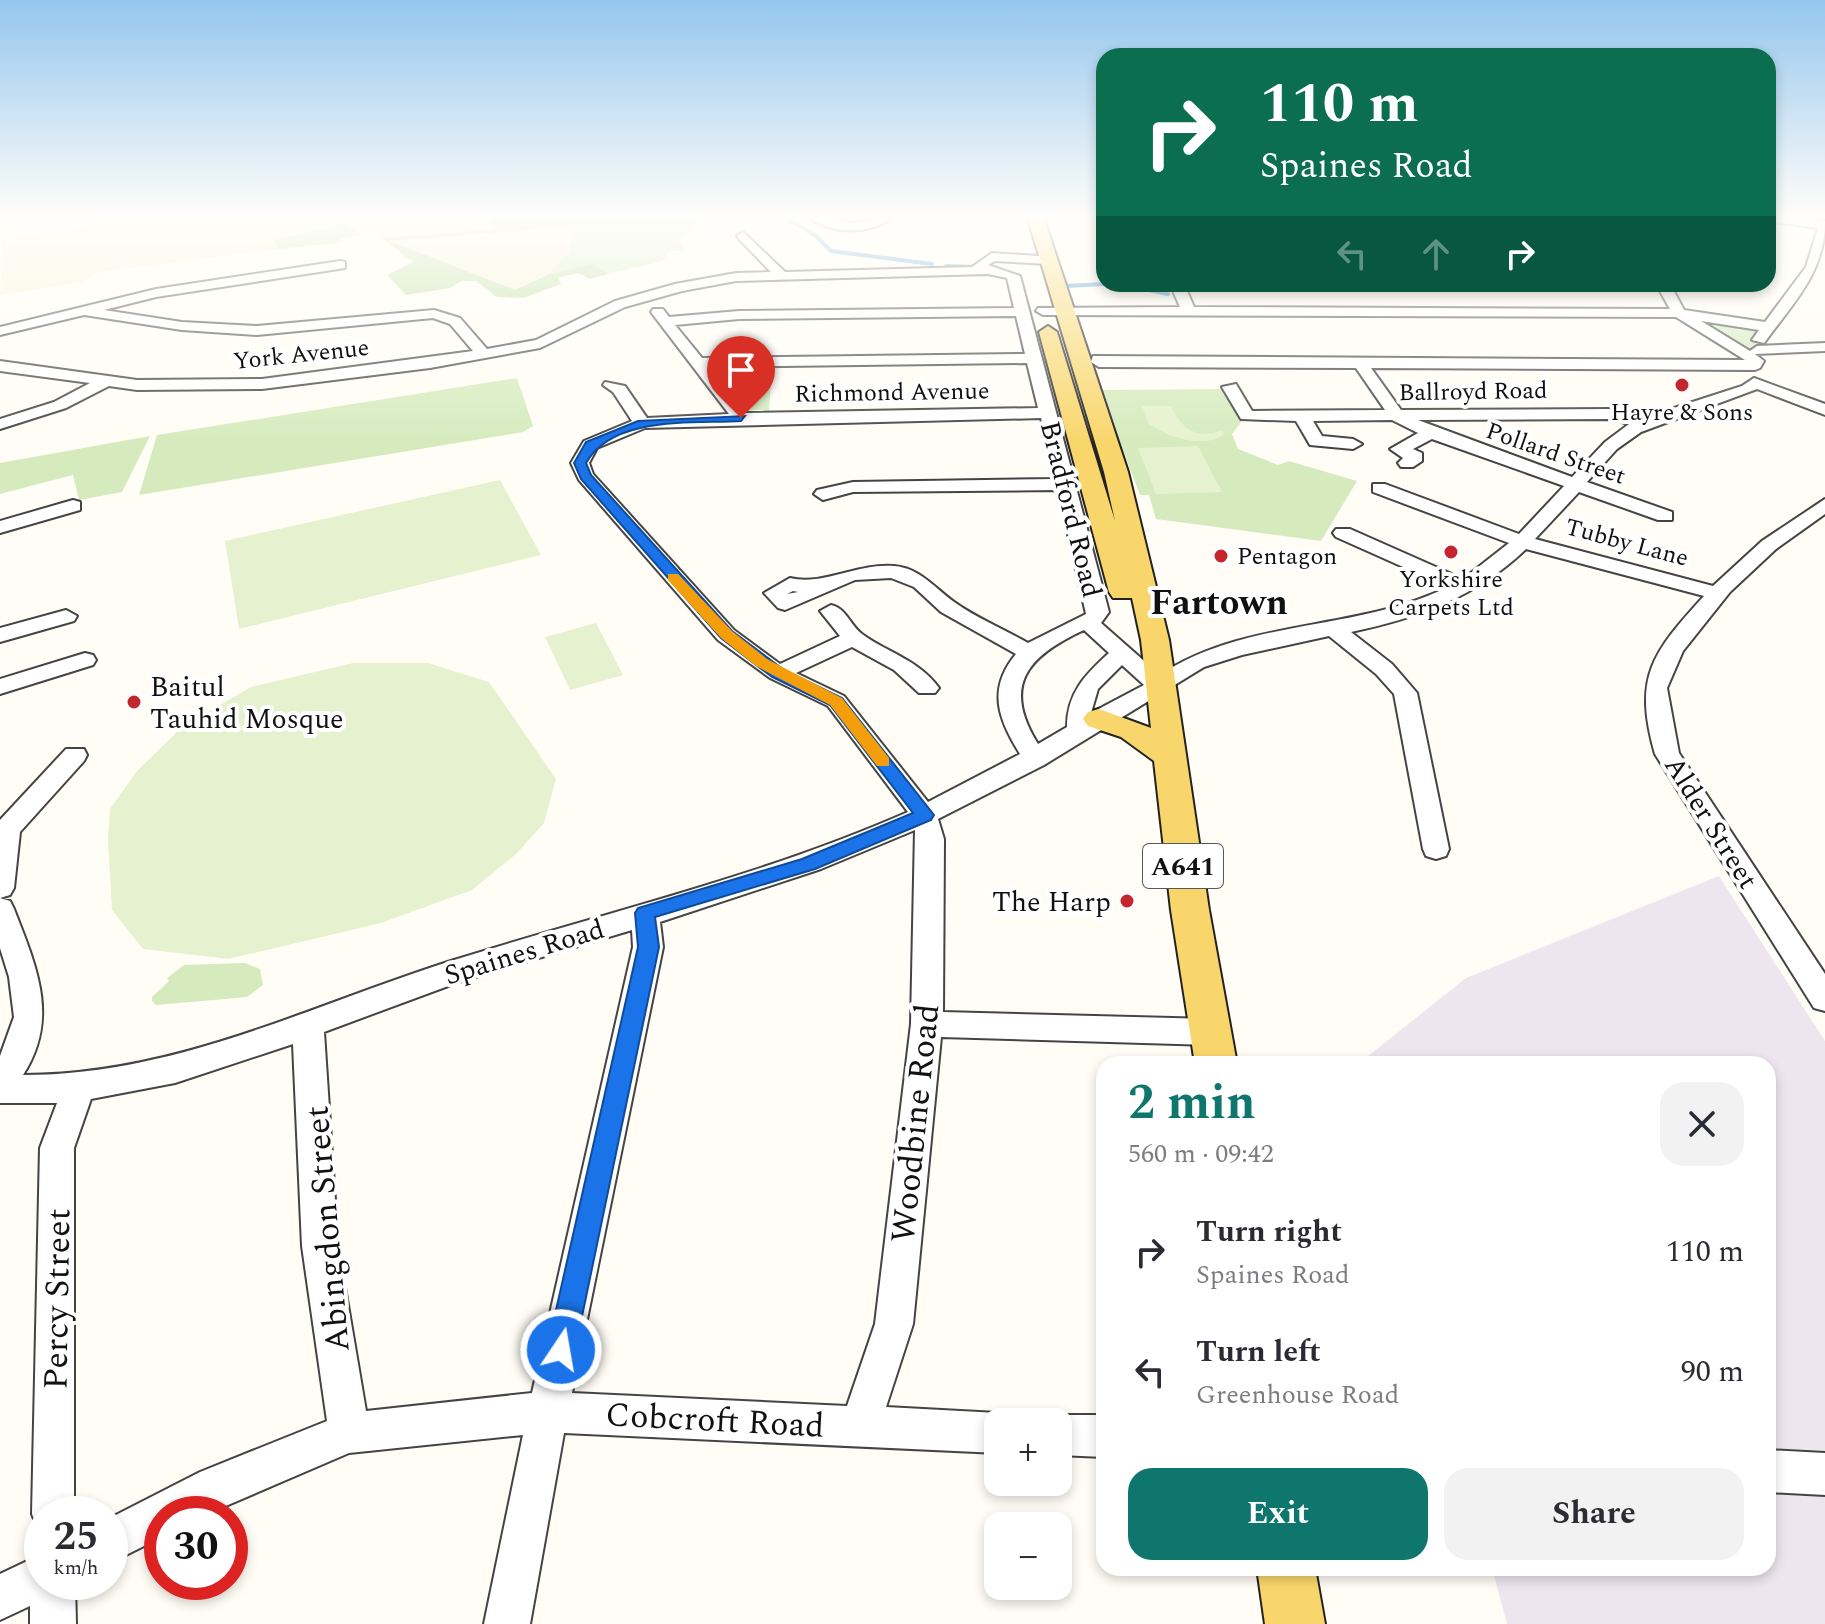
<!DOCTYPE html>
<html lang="en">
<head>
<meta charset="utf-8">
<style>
  :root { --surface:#fff; --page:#f2f2f3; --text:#2b2b33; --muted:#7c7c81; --accent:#0f766e }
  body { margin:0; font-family:Spectral,serif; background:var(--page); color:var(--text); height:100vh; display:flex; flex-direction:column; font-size:30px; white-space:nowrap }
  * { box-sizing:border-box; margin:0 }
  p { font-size:26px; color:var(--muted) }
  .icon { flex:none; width:44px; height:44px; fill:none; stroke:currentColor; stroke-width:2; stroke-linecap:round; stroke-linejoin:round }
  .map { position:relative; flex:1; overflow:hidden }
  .sheet { position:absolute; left:1096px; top:1056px; width:680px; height:520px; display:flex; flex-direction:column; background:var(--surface); border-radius:24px; box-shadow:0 4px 12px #0003 }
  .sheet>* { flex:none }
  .banner { position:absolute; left:1096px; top:48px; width:680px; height:244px; border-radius:24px; box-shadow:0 4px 12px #0003; background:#0b6e4f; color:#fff; overflow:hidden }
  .buttons { position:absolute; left:984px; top:1408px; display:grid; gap:16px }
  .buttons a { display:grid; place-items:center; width:88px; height:88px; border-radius:16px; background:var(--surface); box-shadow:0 4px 12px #0003; font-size:40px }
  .speed { position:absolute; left:24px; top:1496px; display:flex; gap:16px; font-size:40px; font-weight:700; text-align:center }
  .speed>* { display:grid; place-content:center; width:104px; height:104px; border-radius:50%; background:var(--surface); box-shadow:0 4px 12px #0003; line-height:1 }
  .speed small { font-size:20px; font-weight:400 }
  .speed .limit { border:12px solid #d22; background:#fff; color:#111 }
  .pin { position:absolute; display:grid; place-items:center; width:68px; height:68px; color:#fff; margin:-82px -34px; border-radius:50% 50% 50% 0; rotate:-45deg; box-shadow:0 0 8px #0007 }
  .pin .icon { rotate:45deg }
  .me { position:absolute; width:88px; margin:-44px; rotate:12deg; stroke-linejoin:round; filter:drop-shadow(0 0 6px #0008) }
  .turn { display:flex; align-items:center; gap:28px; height:168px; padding:0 32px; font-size:36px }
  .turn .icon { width:104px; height:104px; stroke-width:2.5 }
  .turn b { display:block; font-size:56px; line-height:68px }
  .lanes { display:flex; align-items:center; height:76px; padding:0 32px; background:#0003; justify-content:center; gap:40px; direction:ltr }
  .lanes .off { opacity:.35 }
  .round { display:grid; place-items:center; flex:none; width:84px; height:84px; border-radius:24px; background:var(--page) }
  .overview { display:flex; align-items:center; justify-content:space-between; height:136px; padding:0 32px }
  h1 { font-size:48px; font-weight:700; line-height:60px; color:var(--accent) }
  .button { display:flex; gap:16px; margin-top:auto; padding:16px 32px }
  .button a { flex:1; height:92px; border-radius:24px; background:var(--accent); color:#fff; font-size:32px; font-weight:700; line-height:92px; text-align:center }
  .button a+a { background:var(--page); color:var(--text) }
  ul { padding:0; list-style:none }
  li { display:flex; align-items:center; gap:24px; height:120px; padding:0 32px }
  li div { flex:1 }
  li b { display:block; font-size:30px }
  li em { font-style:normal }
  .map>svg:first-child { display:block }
</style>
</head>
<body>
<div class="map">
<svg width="1825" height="1624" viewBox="0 0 1825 1624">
  <rect width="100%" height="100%" fill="#fffdf5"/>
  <path fill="#eee6ef" d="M1719,876L1825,1041V1624H1507L1492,1568H1768V1064H1364L1363,1060L1466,978Z"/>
  <g fill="#f6f3d4">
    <path d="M135,216H346L343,221L367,220L368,216H490L492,230L382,238L375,232L361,234L346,224L274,241L278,249L100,272L81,282L0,295L3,239L87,228L90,221Z"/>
    <path d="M568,227L574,236L569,252L547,275L515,290L388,241Z"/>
  </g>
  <g fill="#d5ebbd">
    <path d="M561,216H691L697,223L679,241L686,250L668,252L663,261L608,274L593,265L547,275L569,252L573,236Z"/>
    <path d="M1679,313L1768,327L1758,341L1756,361Z"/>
    <path d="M772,368L769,411L748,409L717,370Z"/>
    <path d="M517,378L533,426L523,432L139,495L157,435Z"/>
    <path d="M1223,389L1245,417L1232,434L1238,449L1278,465L1289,461L1357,481L1321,541L1156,519L1149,495H1140L1100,390Z"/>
    <path d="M150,436L122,492L79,500L73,475L0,494V463Z"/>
    <path d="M245,963L260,969L263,985L247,997L156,1005L152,1001V997L169,981L167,978L184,965Z"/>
  </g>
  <g fill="#b9dc9c">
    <path d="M490,216H561L568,227L390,241L515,290L547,275L593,264L608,274L590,279L578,273L558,278L561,284L523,298L497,297L476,281H461L450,288L406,295L387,275L413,262L382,238L492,230Z"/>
    <path d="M346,224L361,234L343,238L337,243L278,249L274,240Z"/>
  </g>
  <g fill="#e6f2cf">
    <path d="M1142,406H1171C1182,429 1196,440 1222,430L1224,434C1203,450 1167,437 1148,423Z"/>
    <path d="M1198,446L1222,492L1156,494L1138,448Z"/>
    <path d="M500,480L541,555L239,629L225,541Z"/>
    <path d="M596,623L623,675L570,690L545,637Z"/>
    <path d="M353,663H428L489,682L556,779L544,823L516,854L472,890L381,923L228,959L143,949L112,910L108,840L110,809L137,771L182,727L251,687Z"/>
  </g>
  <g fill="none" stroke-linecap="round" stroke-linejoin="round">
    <g stroke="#3f96cf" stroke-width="4">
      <path d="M782,216L815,235L831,251L932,264"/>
      <path d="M946,266L973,267"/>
      <path d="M1119,284L1168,294"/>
      <path d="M1066,286L1104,284"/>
      <path d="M1211,287L1284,284"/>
    </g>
    <g stroke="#444" stroke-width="4">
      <g id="minor">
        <path d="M819,216L854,223L893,216C874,235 832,234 811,219Z"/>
        <path d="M1768,216L1825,221C1825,273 1793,303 1764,343L1752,340L1759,330L1701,321L1750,351L1757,346L1825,343V351L1755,354L1764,361L1760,368L1755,370L1371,368L1401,410L1611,409L1643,418L1742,386L1754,378L1825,404V415L1757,389L1641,432L1617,449L1587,482L1672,512V520H1658L1579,492L1535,539L1713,586L1762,541L1825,499V514L1776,549L1730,592L1683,651L1667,688L1679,753L1825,974V1011L1814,1008L1655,754C1633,677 1652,653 1704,596L1526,549C1476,597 1418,618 1351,632L1392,664L1417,693L1449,849L1446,856L1436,859L1426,856L1423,849L1394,694L1376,674L1329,636L1242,655L1204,667L1044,765L938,819L944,839L943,1012L1211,1019L1222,1023L1227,1032L1222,1041L1211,1045L941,1037L913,1324L886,1407L998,1413L1014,1422H998V1453L564,1433L530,1624H484L523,1435L349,1453L207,1514H162V1537L110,1563V1518L200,1472L327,1421L302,1246L293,1044L175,1083L91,1099L74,1148V1514H42V1531L38,1529L32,1514L40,1148L57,1103H0V1056L14,1017L9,977L0,948V820L66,749H84L87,755L84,761L20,832L14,888L10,895L0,898L10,901L14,909C36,966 60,1018 23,1075C177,1075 311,1005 454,960C607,912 760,877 908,812L828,706L770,678L718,640L579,480L571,463L584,441L632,421L613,392L603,385L605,382L625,386L647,418L729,414L651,312L653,309H663L669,317L739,311L1014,308L1007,278L988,274L736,281L682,291L625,307L540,348L430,368L262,389L137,390L109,386L66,408L0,429V419L54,402L90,383L0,371V361L137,380L262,379L473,351L450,324L433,318L257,335L182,330L84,315L0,335V327L156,289L340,261L345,262V268L156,297L104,310L182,322L257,326L434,310L460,318L487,349L536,340L615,301L675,284L736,273L771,272L739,239L737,236L743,232L785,272L972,267L992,253L1054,257V263L1049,264L995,261L988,265L1020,276L1109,612L1101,623L1160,675C1246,618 1356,632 1448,587L1336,537L1333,533L1336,529H1350L1463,579L1509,543L1373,492V484H1385L1519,534L1564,486L1432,439L1413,449L1422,453V461L1413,467H1401L1398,463L1403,458L1390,449L1418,433L1392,420L1313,421L1322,436L1353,439L1362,444L1353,449L1310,445L1296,421L1241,419L1222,387L1236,384L1252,411L1385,410L1356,368L1099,367L1091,362L1093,356L1745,360L1676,317L1043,315L1036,311L1038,308L1180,307L1170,284H1184L1194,307L1670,309L1656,284H1670L1684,310L1765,322L1806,267L1818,228L1768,221ZM1016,316L1025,354L702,358L675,325L739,319ZM1027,363L1038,408L746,413L709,367ZM1041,418L1055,479L853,482L817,490L814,494L823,500L853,492L1058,490L1086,614L1028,643C1005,630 979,619 957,604C936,590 921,568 894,566C856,563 824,586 790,578L764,593L778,608L785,610L855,580L891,578L914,587L941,612L1016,654C987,689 998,719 1020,754L928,802L844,696L796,673L852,647L894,670L919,693H935L939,688C919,660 888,653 862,634C850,625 846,608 831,605L820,611L840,636L780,664L734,630L593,474L589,463L597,448L645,428ZM1610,419L1629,424L1605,442L1572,477L1418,420ZM793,591L798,592L787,594ZM1084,630L1109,653C1085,675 1067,693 1067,727L1038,744C1001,685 1028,656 1084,630ZM1122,665L1144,685L1091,713L1098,689ZM915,830L911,1024L875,1324L847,1406L572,1393L663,947L660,922L821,869ZM632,930L633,947L532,1393L366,1411L338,1246L324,1032L459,982Z"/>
        <path d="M73,500L80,502V510L0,533V521Z"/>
        <path d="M66,610L77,616L74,621L0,642V628Z"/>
        <path d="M85,653L93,655L96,660L93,665L0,694V679Z"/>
        <path d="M1058,1415H1104V1457L1058,1455V1422H1043Z"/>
        <path d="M1768,1450L1825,1453V1495L1768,1492Z"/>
        <path d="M42,1554V1582H75L76,1624H30V1606L0,1620V1574Z"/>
      </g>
    </g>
    <g stroke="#222" stroke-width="4">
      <g id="major">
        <path d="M1027,216H1043L1128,472L1169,640L1209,910L1237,1064H1195L1171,910L1154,761L1121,737L1088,726L1083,719L1088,712L1099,709L1151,728L1141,640L1132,598H1113L1109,592L1039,332L1048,326L1057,332L1115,521L1104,472Z"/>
        <path d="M1257,1568H1315L1325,1624H1265Z"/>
      </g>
    </g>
    <use href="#minor" fill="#fff" fill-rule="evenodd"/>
    <use href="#major" fill="#f9d66b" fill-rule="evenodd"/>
  </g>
  <linearGradient id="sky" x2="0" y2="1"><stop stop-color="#95c6ee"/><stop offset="0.49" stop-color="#fffefa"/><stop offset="1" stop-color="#fffefa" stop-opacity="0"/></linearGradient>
  <rect width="1825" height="443" fill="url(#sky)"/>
  <path fill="#1a73e8" stroke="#114b97" stroke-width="2" d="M745,416L741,421C693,424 613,415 586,463L591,475L732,631L784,670L842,698L934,815L931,820L815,869L655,917L659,947L575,1350L571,1359L561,1363L551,1359L547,1350L638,947L635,913L638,908L802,859L913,813L830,705L772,677L721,638L581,479L574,463L586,442L638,421Z"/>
  <path fill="#f59e0b" d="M668,574H678L732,631L767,659L842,698L889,758V766H877L830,705L756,666L721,638L668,580Z"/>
  <g fill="#c4262e" stroke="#fff" stroke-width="3">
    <circle cx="1682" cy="385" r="8"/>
    <circle cx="1451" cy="552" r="8"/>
    <circle cx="1221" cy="556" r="8"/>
    <circle cx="134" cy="702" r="8"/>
    <circle cx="1127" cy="901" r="8"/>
  </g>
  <g text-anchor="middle" stroke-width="8" stroke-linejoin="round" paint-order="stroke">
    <g font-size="24" fill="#111" stroke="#fff">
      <text transform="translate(301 354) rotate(-6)" y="8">York Avenue</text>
      <text transform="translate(1473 391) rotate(-1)" y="8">Ballroyd Road</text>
      <text transform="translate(892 392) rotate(-1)" y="8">Richmond Avenue</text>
      <text transform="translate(1556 453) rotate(19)" y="8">Pollard Street</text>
      <text transform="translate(1627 542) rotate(15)" y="8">Tubby Lane</text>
    </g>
    <g font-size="24" fill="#111" stroke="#fff">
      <text x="1682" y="420">Hayre &amp; Sons</text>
      <text x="1237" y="564" text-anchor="start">Pentagon</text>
      <text x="1451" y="587">Yorkshire<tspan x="1451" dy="28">Carpets Ltd</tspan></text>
    </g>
    <rect fill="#fff" stroke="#585858" stroke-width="2" x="1143" y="844" width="80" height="44" rx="6"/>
    <g font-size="26" font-weight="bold" fill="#111">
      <text x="1183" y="875">A641</text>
    </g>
    <g font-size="28" fill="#111" stroke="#fff">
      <text transform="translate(1072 509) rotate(76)" y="10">Bradford Road</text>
      <text transform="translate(1712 822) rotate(58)" y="10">Alder Street</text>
      <text transform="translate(524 951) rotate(-17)" y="10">Spaines Road</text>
    </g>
    <g font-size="28" fill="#111" stroke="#fff" text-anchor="start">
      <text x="150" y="696">Baitul<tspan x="150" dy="32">Tauhid Mosque</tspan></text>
      <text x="1111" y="911" text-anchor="end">The Harp</text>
    </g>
    <g font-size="34" fill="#111" stroke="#fff">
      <text transform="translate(914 1123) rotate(-84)" y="12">Woodbine Road</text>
      <text transform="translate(326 1229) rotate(-95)" y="12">Abingdon Street</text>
      <text transform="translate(56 1299) rotate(-89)" y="12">Percy Street</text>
      <text transform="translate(715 1419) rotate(3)" y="12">Cobcroft Road</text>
    </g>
    <g font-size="36" font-weight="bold" fill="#111" stroke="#fff">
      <text x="1219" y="614">Fartown</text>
    </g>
  </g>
</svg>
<div class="buttons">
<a>+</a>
<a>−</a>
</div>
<div class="speed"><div>25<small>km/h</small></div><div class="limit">30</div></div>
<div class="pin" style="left:741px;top:418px;background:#d93025"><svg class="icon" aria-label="arrive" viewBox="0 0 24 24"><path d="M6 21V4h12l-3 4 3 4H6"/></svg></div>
<svg class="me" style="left:561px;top:1350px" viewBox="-20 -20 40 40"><circle r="17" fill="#1a73e8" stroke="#fff" stroke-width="3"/><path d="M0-11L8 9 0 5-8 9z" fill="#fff"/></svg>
<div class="banner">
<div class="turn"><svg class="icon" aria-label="right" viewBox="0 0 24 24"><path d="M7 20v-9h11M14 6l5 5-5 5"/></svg><div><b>110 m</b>Spaines Road</div></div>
<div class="lanes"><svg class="icon off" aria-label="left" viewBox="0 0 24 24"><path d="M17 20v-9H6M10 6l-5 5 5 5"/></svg><svg class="icon off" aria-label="ahead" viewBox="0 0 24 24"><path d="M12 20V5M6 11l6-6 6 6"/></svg><svg class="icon" aria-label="right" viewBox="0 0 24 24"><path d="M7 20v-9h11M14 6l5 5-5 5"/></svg></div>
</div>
<section class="sheet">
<div class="overview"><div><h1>2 min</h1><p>560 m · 09:42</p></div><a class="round"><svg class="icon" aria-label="close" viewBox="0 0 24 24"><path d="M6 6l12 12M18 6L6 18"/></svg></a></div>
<ul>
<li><svg class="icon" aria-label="right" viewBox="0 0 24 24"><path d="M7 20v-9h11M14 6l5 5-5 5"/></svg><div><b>Turn right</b><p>Spaines Road</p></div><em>110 m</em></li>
<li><svg class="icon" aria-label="left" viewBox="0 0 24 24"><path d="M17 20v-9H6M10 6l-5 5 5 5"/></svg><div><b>Turn left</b><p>Greenhouse Road</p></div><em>90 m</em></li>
</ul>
<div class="button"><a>Exit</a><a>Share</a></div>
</section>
</div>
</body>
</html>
